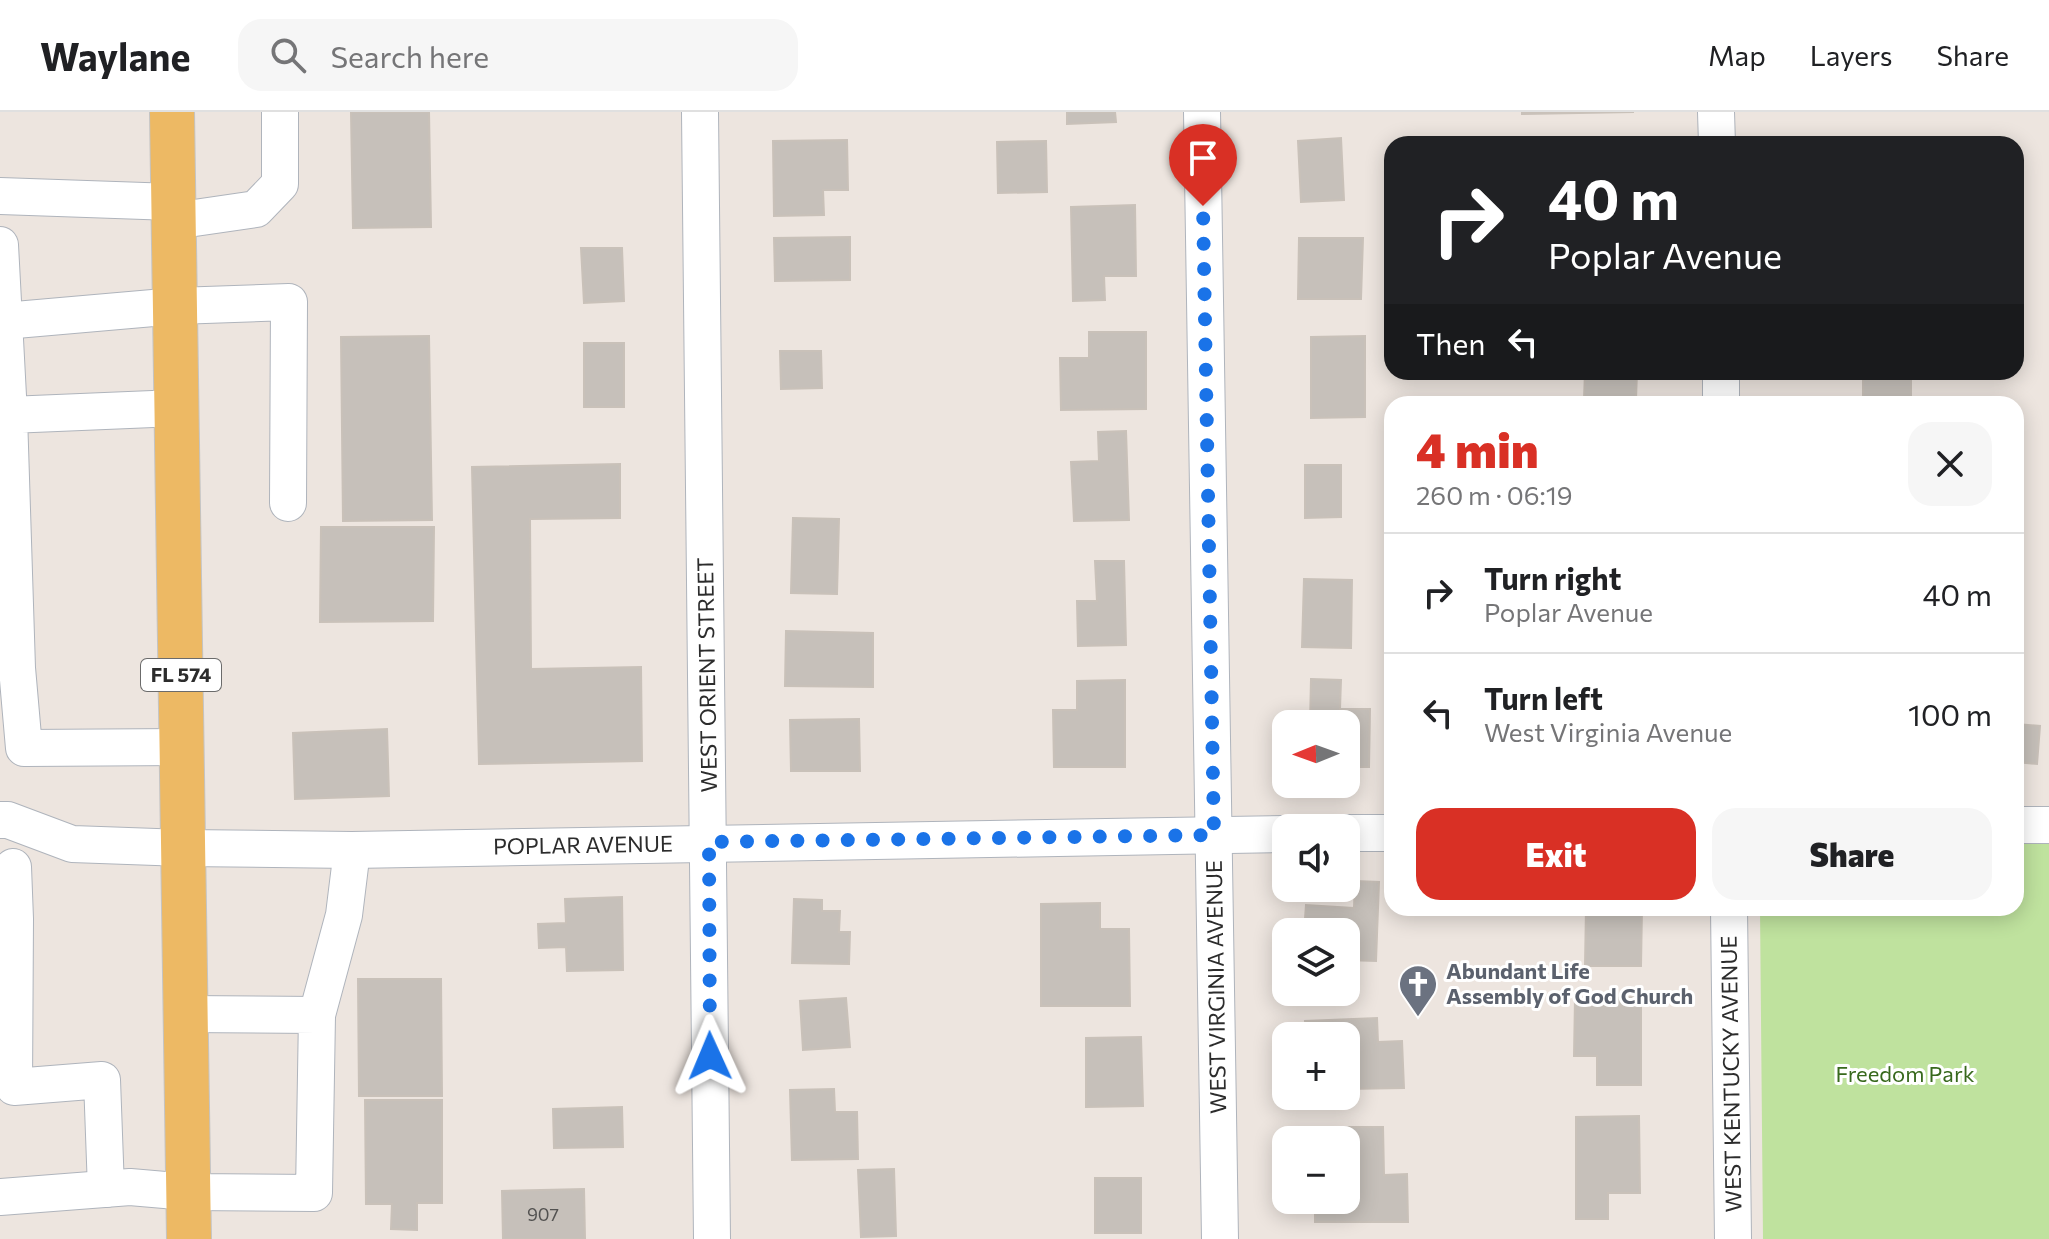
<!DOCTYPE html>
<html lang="en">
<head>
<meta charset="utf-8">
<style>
  :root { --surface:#fff; --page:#f6f6f6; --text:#202124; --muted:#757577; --line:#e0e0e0; --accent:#d93025 }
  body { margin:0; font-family:Commissioner,sans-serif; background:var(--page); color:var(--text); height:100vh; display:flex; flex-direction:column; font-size:30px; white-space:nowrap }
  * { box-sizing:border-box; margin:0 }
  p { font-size:26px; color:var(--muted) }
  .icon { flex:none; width:44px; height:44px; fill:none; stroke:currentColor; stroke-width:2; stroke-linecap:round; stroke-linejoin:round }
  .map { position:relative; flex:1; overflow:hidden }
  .side { position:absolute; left:1384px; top:284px; width:640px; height:520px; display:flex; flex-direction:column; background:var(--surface); border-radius:24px; box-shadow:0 4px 20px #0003 }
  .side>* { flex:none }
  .guide { position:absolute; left:1384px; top:24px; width:640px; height:244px; border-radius:24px; box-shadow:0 4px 20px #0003; background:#202124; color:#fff; overflow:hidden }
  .needle { width:52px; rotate:269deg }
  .controls { position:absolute; left:1272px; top:598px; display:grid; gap:16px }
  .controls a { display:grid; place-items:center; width:88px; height:88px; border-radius:16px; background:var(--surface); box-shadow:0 4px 20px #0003; font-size:40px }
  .pin { position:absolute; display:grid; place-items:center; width:68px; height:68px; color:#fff; margin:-82px -34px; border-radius:50% 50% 50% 0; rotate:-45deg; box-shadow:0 0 8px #0007 }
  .pin .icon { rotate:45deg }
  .me { position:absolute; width:88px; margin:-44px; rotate:359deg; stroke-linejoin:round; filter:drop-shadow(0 0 6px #0008) }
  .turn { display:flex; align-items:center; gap:28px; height:168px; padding:0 32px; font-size:36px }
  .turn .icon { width:104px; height:104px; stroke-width:2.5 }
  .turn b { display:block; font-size:56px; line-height:68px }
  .then { display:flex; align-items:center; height:76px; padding:0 32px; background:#0003; gap:16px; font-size:30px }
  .round { display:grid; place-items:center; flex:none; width:84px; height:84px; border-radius:24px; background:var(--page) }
  .overview { display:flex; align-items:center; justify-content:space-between; height:136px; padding:0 32px }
  h1 { font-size:48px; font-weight:800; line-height:60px; color:var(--accent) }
  .cta { display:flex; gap:16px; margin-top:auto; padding:16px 32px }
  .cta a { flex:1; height:92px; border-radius:24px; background:var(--accent); color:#fff; font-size:32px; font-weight:800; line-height:92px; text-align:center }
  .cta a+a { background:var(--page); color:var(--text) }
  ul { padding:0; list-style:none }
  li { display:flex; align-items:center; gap:24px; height:120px; padding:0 32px; border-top:2px solid var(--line) }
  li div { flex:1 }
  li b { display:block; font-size:30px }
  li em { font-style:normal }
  header { display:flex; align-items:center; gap:48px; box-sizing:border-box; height:112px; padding:0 40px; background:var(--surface); border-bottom:2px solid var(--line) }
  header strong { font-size:38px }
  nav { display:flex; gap:44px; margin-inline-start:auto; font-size:28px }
  .search { width:560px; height:72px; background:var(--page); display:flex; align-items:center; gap:20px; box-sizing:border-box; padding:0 28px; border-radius:24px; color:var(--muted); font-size:30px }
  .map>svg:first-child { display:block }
</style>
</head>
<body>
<header>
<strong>Waylane</strong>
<div class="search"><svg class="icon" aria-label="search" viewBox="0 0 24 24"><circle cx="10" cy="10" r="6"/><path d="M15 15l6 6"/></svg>Search here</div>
<nav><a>Map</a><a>Layers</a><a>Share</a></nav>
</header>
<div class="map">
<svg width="2049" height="1127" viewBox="0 0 2049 1127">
  <rect width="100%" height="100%" fill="#ede5df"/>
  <path fill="#bfe29e" d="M2049,728V1127H1763L1760,796H2016V729Z"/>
  <g fill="#c6c0ba" stroke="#c9c1b9" stroke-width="2">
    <path d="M351,0H429L431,115L353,116Z"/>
    <path d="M1067,0H1115L1116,10L1067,12Z"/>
    <path d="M1522,0H1634L1522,2Z"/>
    <path d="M1635,25V32H1565V26Z"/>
    <path d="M1341,26L1344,88L1301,90L1298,29Z"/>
    <path d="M847,28L848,78H823L824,103L774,104L773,29Z"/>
    <path d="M1046,29L1047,80L998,81L997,30Z"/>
    <path d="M1135,93L1136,164H1104L1105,188L1073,189L1071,95Z"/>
    <path d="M850,125V168L775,169L774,126Z"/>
    <path d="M1299,126H1363L1361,187H1298Z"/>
    <path d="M581,136H622L624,189L584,191Z"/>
    <path d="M1089,220H1146V297L1061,298L1060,246H1089Z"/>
    <path d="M429,224L432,408L343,409L341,225Z"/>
    <path d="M1365,224V305L1311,306V225Z"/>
    <rect x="584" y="231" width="40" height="64"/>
    <path d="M780,239H821L822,276L781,277Z"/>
    <path d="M1585,260H1637L1636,287H1584Z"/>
    <path d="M1815,260H1911V287L1863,286V260Z"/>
    <path d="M1126,319L1129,408L1074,409L1071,350L1099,349L1098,320Z"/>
    <path d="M620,352V406L530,407L531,557L641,555L642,649L479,652L472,355Z"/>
    <path d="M1305,353H1341V405L1305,406Z"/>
    <path d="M793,406L839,407L837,482L791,481Z"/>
    <path d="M321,415H434L433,509L320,510Z"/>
    <path d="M1095,449H1124L1126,533L1078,534L1077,489H1097Z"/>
    <path d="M1304,467L1352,468L1351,536L1302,535Z"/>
    <path d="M786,519L873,521V575L785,574Z"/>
    <path d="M1311,567L1341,568L1340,597H1370L1369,655H1346V612H1310Z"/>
    <path d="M1125,568V655H1054L1053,598H1077V569Z"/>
    <path d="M859,607L860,659H791L790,608Z"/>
    <path d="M2016,612L2040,614L2037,652L2016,650Z"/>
    <path d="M387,617L389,684L295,687L293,621Z"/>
    <path d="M1355,769L1379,770L1376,849L1346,848V820H1304L1306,793L1354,796Z"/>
    <path d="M622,785L623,858L567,859L566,835L539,836L538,812L566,811L565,787Z"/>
    <path d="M794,787L822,788V799H840L839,820H850L849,852L792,851Z"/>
    <path d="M1100,791V817H1129L1130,894H1041V792Z"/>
    <path d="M1586,796H1642L1641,854H1585Z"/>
    <path d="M358,867H441L442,984H359Z"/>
    <path d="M1641,885V973H1597V944H1574L1575,887Z"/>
    <path d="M846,886L850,935L803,938L800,889Z"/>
    <path d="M1377,906L1378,930L1402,929L1404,976L1346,977V924H1306L1305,909Z"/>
    <path d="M1141,925L1143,994L1086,995V926Z"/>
    <path d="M834,977L835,1000H857L858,1047L792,1048L790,978Z"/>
    <path d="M365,988H442V1091H417V1118L391,1117L392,1092H366Z"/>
    <path d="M622,995L623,1035L554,1036L553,997Z"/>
    <path d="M1639,1004L1640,1081H1608V1107H1576V1005Z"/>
    <path d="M1315,1015H1383L1384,1063L1407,1062L1408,1110H1315V1088H1346V1028H1315Z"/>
    <path d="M894,1057L896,1124L861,1125L858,1058Z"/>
    <rect x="1095" y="1066" width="46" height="55"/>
    <path d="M584,1077L585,1127H503L502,1079Z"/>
  </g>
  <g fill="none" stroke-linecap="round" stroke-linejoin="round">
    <g stroke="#afb4bc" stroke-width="38">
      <g id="minor">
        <path d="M700,0L712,1127"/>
        <path d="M1202,0L1220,1127"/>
        <path d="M1716,0L1717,32"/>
        <path d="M0,84L173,90"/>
        <path d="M174,109L256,97L280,72V0"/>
        <path d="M0,133L9,303"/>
        <path d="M4,209L176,194L289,190L288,391"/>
        <path d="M1721,260V292"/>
        <path d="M177,296L9,303L17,556L24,636L182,635"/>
        <path d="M0,708H8L72,732L184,736L352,738L1286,722"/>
        <path d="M2016,713H2049"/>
        <path d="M1346,721H1392"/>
        <path d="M13,755L15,807L14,975L102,968L106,1077"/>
        <path d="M1729,796L1733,1127"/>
        <path d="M317,903L344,803L352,738"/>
        <path d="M0,1085L130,1075L188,1080L314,1081L317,903L185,902"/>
      </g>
    </g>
    <g stroke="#c4c4c4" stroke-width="46">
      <path id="major" d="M172,0L189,1127"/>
    </g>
    <use href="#minor" stroke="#fff" stroke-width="36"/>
    <use href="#major" stroke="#edb964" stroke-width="44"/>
  </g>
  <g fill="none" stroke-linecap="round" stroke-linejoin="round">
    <path stroke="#1a73e8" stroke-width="14" stroke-dasharray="0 25.2" d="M710,944L709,730L1214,723L1203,94"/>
  </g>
  <defs>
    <g id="church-pin" transform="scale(2)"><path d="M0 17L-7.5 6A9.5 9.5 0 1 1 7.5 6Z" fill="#6b7280" stroke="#fff"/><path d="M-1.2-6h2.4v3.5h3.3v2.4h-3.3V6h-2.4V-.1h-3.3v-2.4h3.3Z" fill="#fff"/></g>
  </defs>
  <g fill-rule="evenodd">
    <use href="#church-pin" x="1418" y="872"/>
  </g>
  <g text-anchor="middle" stroke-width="6" stroke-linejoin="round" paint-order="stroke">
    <g font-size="18" fill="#525150">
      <text x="543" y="1109">907</text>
    </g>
    <rect fill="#fff" stroke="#6b6b6b" stroke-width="2" x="141" y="547" width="80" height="32" rx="6"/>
    <g font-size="20" font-weight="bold" fill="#2c2c2c">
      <text x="181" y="570">FL 574</text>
    </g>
    <g font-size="22" fill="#2c2c2c" stroke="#fff">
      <text transform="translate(707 563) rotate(-91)" y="8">WEST ORIENT STREET</text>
      <text transform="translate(583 733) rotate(-1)" y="8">POPLAR AVENUE</text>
      <text transform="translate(1216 875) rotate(-91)" y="8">WEST VIRGINIA AVENUE</text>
      <text transform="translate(1731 962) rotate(-91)" y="8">WEST KENTUCKY AVENUE</text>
    </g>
    <g font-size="22" font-weight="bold" fill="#5b616d" stroke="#fff" text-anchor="start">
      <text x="1446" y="867">Abundant Life<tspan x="1446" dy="25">Assembly of God Church</tspan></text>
    </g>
    <g font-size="22" fill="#38691d" stroke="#fff">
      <text x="1905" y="970">Freedom Park</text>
    </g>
  </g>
</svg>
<div class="controls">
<a><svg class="needle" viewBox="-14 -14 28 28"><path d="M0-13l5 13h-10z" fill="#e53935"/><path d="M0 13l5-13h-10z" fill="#757577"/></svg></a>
<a><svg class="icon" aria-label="sound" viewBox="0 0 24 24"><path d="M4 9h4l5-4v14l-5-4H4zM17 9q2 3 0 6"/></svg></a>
<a><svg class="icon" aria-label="layers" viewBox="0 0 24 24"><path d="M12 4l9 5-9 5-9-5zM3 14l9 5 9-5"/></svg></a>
<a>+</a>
<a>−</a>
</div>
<div class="pin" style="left:1203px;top:94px;background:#d93025"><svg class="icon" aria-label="arrive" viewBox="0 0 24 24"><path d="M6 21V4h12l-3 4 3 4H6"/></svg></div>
<svg class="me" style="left:710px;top:944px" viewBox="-20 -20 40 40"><path d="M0-17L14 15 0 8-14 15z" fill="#1a73e8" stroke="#fff" stroke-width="4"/></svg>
<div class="guide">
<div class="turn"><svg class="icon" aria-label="right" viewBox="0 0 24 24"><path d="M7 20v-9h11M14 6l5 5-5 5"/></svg><div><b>40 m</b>Poplar Avenue</div></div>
<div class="then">Then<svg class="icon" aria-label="left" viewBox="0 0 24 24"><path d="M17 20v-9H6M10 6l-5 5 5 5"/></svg></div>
</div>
<section class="side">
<div class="overview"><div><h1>4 min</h1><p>260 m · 06:19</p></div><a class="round"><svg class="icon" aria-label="close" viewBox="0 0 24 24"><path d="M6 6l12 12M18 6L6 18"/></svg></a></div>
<ul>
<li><svg class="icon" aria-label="right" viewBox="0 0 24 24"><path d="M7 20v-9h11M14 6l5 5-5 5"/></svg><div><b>Turn right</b><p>Poplar Avenue</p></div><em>40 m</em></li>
<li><svg class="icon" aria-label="left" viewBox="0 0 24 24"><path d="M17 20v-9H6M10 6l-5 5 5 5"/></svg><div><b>Turn left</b><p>West Virginia Avenue</p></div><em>100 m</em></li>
</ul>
<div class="cta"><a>Exit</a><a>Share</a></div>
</section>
</div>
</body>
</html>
